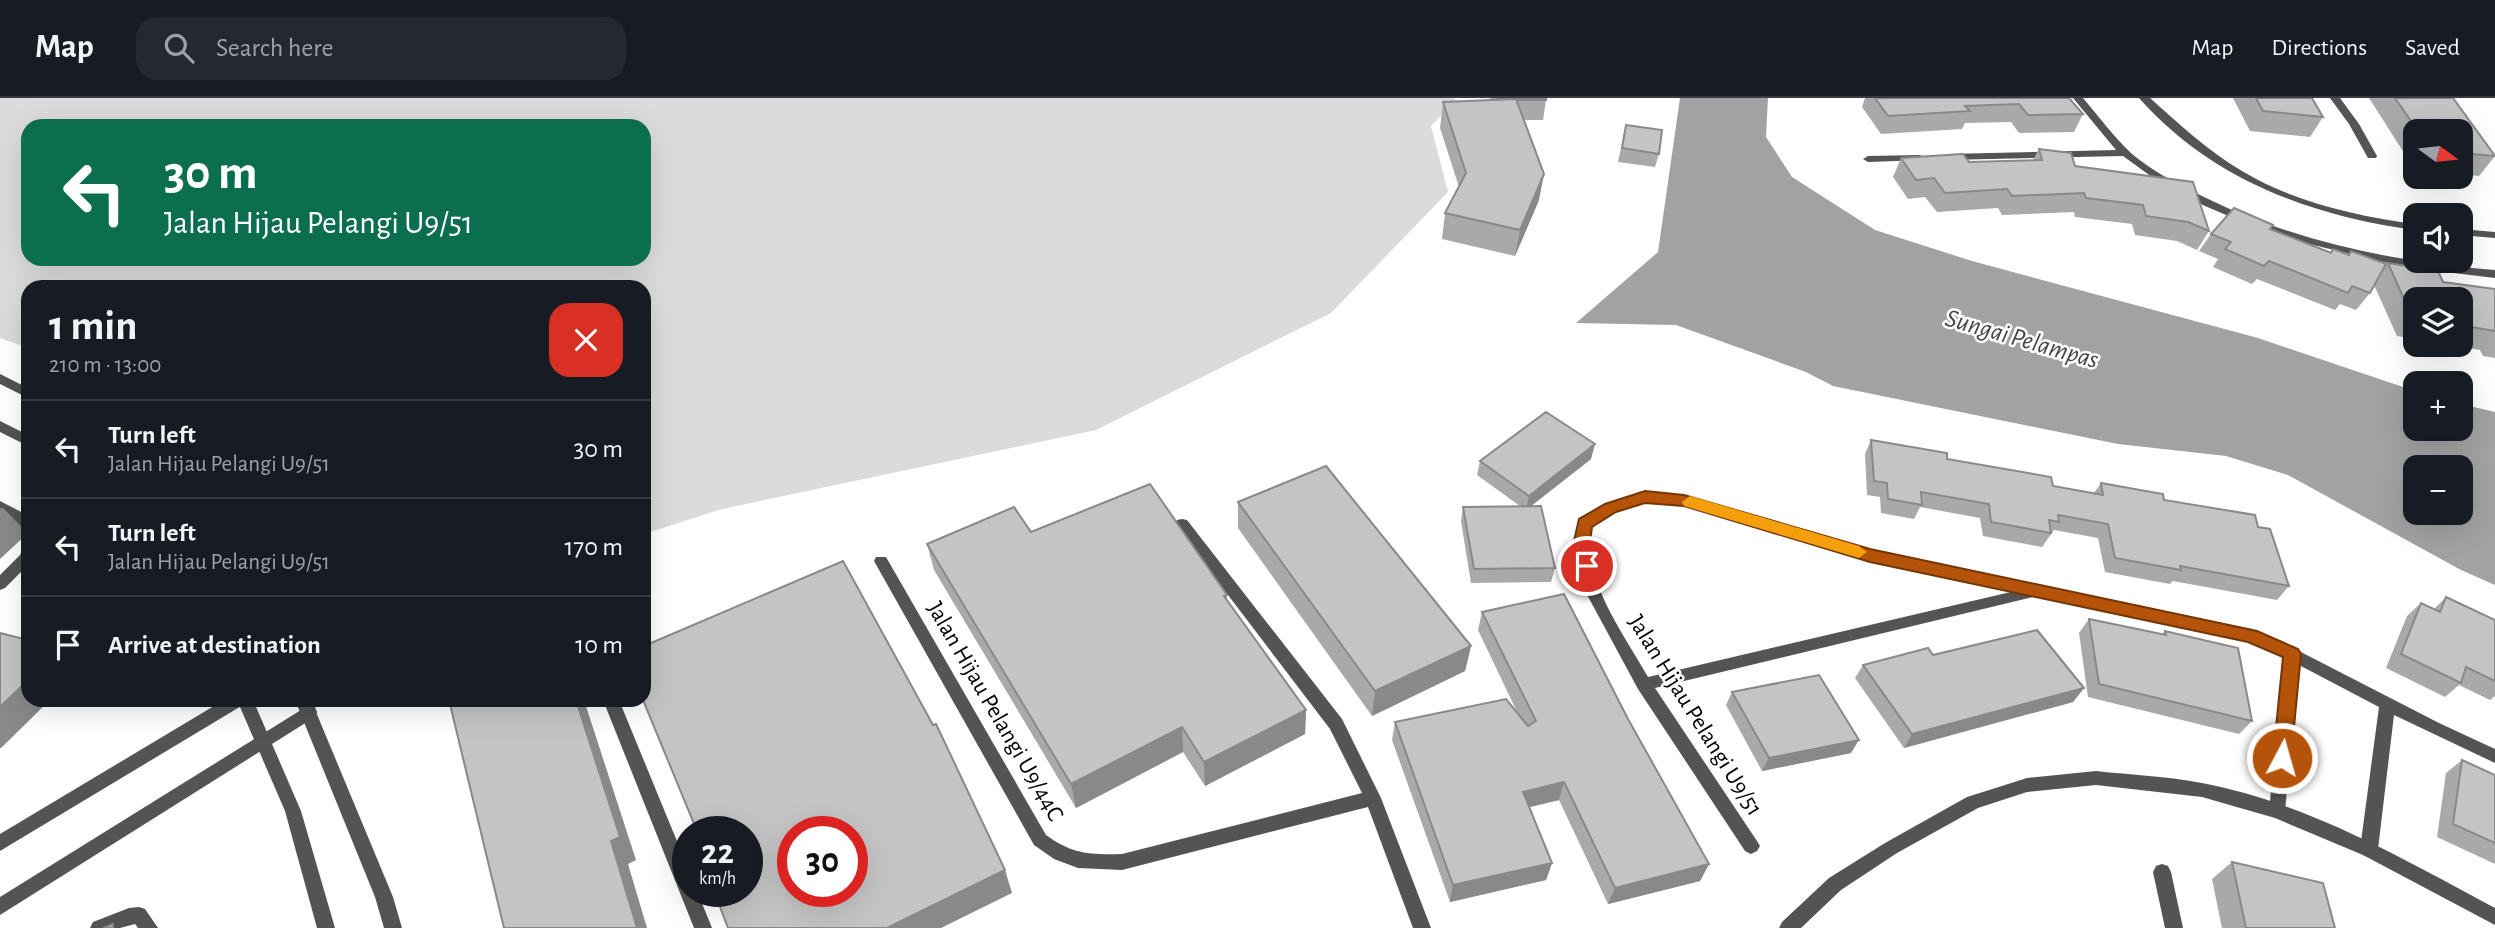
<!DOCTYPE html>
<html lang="en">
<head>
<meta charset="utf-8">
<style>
  :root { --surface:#171b24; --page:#242831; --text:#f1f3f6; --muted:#9ea1a6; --line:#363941 }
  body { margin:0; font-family:"Alegreya Sans",sans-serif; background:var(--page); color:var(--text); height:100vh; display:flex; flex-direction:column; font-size:26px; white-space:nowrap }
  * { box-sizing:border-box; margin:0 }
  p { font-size:23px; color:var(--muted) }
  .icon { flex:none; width:38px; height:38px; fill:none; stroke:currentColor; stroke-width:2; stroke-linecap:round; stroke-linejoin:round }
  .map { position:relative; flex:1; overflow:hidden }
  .panel { position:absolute; left:21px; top:182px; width:630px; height:427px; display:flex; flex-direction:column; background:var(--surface); border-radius:21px; box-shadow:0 7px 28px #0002 }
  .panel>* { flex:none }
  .hud { position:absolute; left:21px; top:21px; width:630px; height:147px; border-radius:21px; box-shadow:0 7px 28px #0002; background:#0b6e4f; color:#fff; overflow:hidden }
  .needle { width:46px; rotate:105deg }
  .tools { position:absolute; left:2403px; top:21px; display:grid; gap:14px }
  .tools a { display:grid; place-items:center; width:70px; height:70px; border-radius:14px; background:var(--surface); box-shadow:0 7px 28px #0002; font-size:35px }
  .speed { position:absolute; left:672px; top:718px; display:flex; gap:14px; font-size:35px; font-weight:700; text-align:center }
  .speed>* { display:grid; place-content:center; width:91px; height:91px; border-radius:50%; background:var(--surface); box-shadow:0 7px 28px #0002; line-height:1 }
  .speed small { font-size:18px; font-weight:400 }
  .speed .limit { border:10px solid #d22; background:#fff; color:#111 }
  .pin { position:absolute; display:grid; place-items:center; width:60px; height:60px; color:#fff; margin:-30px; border:4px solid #fff; border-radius:50%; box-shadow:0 2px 7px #0007 }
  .me { position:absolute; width:77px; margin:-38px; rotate:6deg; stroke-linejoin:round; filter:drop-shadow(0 0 5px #0008) }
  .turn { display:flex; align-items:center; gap:24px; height:147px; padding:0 28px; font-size:32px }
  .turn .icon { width:91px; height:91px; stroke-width:2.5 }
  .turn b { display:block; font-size:49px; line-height:60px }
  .round { display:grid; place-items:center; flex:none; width:74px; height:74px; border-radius:21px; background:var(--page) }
  .overview { display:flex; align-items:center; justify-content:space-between; height:119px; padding:0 28px }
  h1 { font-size:42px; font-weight:600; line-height:52px }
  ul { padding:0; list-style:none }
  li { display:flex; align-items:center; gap:21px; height:98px; padding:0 28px; border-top:2px solid var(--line) }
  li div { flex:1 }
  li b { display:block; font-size:26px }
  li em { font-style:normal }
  header { display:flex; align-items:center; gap:42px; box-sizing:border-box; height:98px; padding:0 35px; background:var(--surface); border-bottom:2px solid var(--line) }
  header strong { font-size:33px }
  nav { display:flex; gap:38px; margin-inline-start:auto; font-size:24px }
  .search { width:490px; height:63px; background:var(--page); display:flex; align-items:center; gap:18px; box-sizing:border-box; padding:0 24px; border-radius:21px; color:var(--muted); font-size:26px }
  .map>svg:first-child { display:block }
</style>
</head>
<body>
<header>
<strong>Map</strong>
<div class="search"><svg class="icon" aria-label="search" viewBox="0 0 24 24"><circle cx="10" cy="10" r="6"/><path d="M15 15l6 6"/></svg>Search here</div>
<nav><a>Map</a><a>Directions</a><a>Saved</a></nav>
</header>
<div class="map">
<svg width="2495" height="830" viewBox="0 0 2495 830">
  <rect width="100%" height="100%" fill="#fff"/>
  <path fill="#dbdbdb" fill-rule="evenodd" d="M0,0H1454L1456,3L1431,28L1448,94L1331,215L1096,332L722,411L644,436V189H28V250L0,240ZM28,28H644V161H28Z"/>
  <path fill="#a2a2a2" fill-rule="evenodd" d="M1680,0H1768L1766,39L1792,79L1875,132L1972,163L2258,240L2415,293V331H2460L2461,306L2495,314V487L2461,472L2288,377L2226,358L2118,346L1833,288L1806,274L1676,227L1576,225L1658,154ZM2415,369H2460V415H2415Z"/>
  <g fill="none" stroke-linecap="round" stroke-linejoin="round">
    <g fill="#545454" fill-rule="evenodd">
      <path d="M2073,0H2083C2099,19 2115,40 2132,56C2151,72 2174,84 2196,95C2288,142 2392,164 2495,172V180L2404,169L2301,144L2252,128L2205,108L2163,87L2123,58L1947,62L1942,59L1947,56L2116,52Z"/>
      <path d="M2330,0H2340L2359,26L2377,58L2376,60H2368L2349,26Z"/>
      <path d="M1920,57L1925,60L1924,62L1868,64L1863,61L1868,58Z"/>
      <path d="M1645,394L1684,397L1870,452L2251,531L2297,552L2439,625L2495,651V665L2394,617L2378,751L2375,757L2369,759L2363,757L2360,751L2379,609L2299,567L2285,713L2283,718L2277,720L2271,718L2269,713L2284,560L2248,542L2037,498L1655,590L1757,743L1760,748L1757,753L1751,756L1745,753L1638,591L1585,493L1575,443L1580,422L1606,406ZM1645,404L1684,407L1870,462L2015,493L1648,579C1623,534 1582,483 1592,429L1616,414Z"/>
      <path d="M0,403L27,417L28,433L0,415Z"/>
      <path d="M1182,421L1187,422L1342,621L1381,700L1431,830H1413L1368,709L1122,772L1078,770L1054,761L1034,747L874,463L876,459H886L1046,737C1072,756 1090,757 1122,756L1362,695L1330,631L1177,430L1175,426L1177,422Z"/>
      <path d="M28,449V467L5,490L0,492V477L20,457L23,450Z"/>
      <path d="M224,602H245L243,607L0,753V736Z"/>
      <path d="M603,602H619L688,770V793H697L712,830H694Z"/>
      <path d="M309,607L315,609L317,614L315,619L0,817V799Z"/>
      <path d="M2162,766L2168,768L2171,774L2183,830H2165L2153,774L2156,768Z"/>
      <path d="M139,809L145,811L158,830H138L135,826L120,830H90L93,824L129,810Z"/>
    </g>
    <g fill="#545454" fill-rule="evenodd">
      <path d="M2139,0H2150C2179,26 2208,53 2242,73C2293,104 2356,118 2415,126V132C2310,118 2211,81 2139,0Z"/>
      <path d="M2460,131L2495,134V140L2460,137Z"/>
      <path d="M0,276L28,290V300L0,286Z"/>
      <path d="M0,323L28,337V348L0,334Z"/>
      <path d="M237,602H253L301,713L335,830H317L285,713Z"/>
      <path d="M295,602H311L393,799L402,830H384L375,799Z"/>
      <path d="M2096,673C2131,677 2167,678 2202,685C2307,705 2402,760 2495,810V827L2363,757L2275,720L2202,699L2096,687L2027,694L1978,710L1897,755L1841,792L1801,830H1779L1782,824L1829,780L1885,745L1967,699L2027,680Z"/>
    </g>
  </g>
  <g fill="#a9a9a9">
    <path d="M1490,0H1546V2L1543,22H1524L1539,102L1515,158L1442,141L1445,115L1459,89L1440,30L1443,4L1490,2Z"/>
    <path d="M1865,0H2069L2083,16L2074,34L2019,35L2011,24L1965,25L1962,31L1881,36L1862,9Z"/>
    <path d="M2233,0H2312L2323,19L2310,39L2250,33Z"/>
    <path d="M2369,0H2453L2495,58L2479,78L2460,76V33H2415V72Z"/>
    <path d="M1626,27L1659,56L1655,69L1618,64Z"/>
    <path d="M2039,51L2075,68L2209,133L2197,152L2177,143L2135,137L2132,126L2075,119L2074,114L2002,117L1998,110L1937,114L1925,99L1908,101L1893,79L1901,60L1969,64L2033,62Z"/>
    <path d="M2273,127L2270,131L2331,154L2333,151L2349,157L2385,168L2388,165L2443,184L2495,191V260L2483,258L2480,252L2451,247H2460V201H2415V241L2397,238L2374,187L2370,195L2356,212L2340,206L2335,212L2257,181L2252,186L2213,169L2218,161L2199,153L2211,136Z"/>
    <path d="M1871,342L2053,388L2094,395L2101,385L2258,429L2289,488L2277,502L2173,483L2170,486L2105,474L2098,440L2054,432L2042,449L1983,438L1980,420L1920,409L1914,421L1881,415L1880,399L1867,397L1865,356Z"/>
    <path d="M1591,361L1531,408L1555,470L1551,484L1471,485L1461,423L1463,409L1520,408L1477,377L1480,363Z"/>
    <path d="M1238,404L1471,548L1465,573L1372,618L1238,430Z"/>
    <path d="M1031,434L1227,497V502L1306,612L1305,636L1205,688L1183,654L1076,710L934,472L927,446Z"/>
    <path d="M2446,499L2495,522V598L2490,602L2459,587L2445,599L2386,570L2407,518L2421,505L2434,511Z"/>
    <path d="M1482,514L1628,621L1709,766L1700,783L1608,806L1559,702L1529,709L1552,765L1546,782L1450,804L1392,642L1395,624L1519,618L1478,532Z"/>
    <path d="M2089,521L2162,536L2165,533L2252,623L2239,636L2088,599L2079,535Z"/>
    <path d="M1863,567L2084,590L2073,604L1904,650L1855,580Z"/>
    <path d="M1732,594L1851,655L1762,673L1726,607Z"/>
    <path d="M2462,662L2495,677V766L2437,739L2446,675Z"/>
    <path d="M2232,764L2335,830H2222L2212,781Z"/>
  </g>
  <g fill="#898989">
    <path d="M1544,76L1539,102L1515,158L1520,132Z"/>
    <path d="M1595,346L1591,361L1526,412L1529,398Z"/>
    <path d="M2,409L28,435L0,461V411Z"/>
    <path d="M1471,548L1465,573L1372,618L1375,593Z"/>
    <path d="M28,582V602H50L1,650H0V609Z"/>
    <path d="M2084,590L2073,604L1904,650L1912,636Z"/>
    <path d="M576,602H584L636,762L628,766L647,830H637L611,743Z"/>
    <path d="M1306,612L1305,636L1205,688L1204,664Z"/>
    <path d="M1182,629L1183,654L1076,710L1071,686Z"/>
    <path d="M1859,642L1851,655L1762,673L1769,660Z"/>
    <path d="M1564,684L1559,702L1518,712L1523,694Z"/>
    <path d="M1552,765L1546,782L1450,804L1453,787Z"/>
    <path d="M1709,766L1700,783L1608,806L1615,790Z"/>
    <path d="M1005,772L1012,795L941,830H887Z"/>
  </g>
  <g fill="#c4c4c4" stroke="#898989" stroke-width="2" fill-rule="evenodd">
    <rect x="1497" y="0" width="49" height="2"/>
    <path d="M1875,0H2069L2083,16L2028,17L2019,6L1965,8L1970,13L1888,18Z"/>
    <path d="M2256,0H2312L2323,19L2263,13Z"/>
    <path d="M2395,0H2453L2495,58L2460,55V33H2418Z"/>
    <path d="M1516,1L1544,76L1520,132L1445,115L1466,75L1443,4Z"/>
    <path d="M1626,27L1662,32L1659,56L1622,50Z"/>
    <path d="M2039,51L2071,55L2075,68L2193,84L2209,133L2188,124L2146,118L2143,107L2086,100L2084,95L2012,98L2007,91L1945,95L1934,80L1916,82L1901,60L1963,56L1969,64L2042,62Z"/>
    <path d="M2234,110L2273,127L2270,131L2331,155L2333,151L2349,157L2351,153L2386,166L2370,195L2352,188L2348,195L2269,163L2264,168L2225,151L2231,144L2211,136Z"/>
    <path d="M2388,165L2438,173L2443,184L2495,191V233L2460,227V201H2415V220L2412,219Z"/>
    <path d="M1546,314L1595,346L1529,398L1480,363Z"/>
    <path d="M1871,342L1947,355V361L2051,379L2053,388L2103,397L2101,385L2163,396L2164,402L2255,417L2258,429L2270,431L2289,488L2180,468L2181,472L2115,460L2108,426L2058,417L2059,424L2049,422L2051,435L1991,424L1989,406L1921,394L1922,407L1888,401L1887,385L1874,383Z"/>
    <path d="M1326,368L1471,548L1375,593L1238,404Z"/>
    <path d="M1150,386L1227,497L1224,498L1306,612L1204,664L1182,629L1071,686L927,446L1014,409L1031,434Z"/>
    <path d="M1541,408L1555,470L1474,471L1463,409Z"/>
    <path d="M843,463L933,627L936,626L1005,772L887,830H728L714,793H747V733H697L643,602L644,548ZM793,733H852V793H793Z"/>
    <path d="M1564,496L1628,621L1709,766L1615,790L1564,684L1523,694L1552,765L1453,787L1395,624L1506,601L1528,628L1536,623L1482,514Z"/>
    <path d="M2446,499L2495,522V583L2466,569L2461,585L2401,556L2421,505L2440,514Z"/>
    <path d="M2089,521L2166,537L2165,533L2238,550L2252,623L2099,586Z"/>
    <path d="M2037,532L2084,590L1912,636L1863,567L1928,550L1933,557Z"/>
    <path d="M0,535L28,542V582L0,609Z"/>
    <path d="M1819,577L1859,642L1769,660L1732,594Z"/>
    <path d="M449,602H576L620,739L611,743L637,830H504Z"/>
    <path d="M2462,662L2495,677V745L2453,726Z"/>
    <path d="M2232,764L2323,785L2335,830H2246Z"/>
    <path d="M113,826V830H103Z"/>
  </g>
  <path fill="#b45309" stroke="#753606" stroke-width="2" d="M1645,393L1684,397L1870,451L2257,533L2298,551L2301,556L2291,660L2289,666L2282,668L2275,666L2273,660L2283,559L2248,544L1870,464L1684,408L1645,405L1616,414L1592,429L1590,443L1595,468L1587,474L1581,472L1574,443L1579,421L1605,406Z"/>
  <path fill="#f59e0b" d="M1690,398L1859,448L1867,454L1859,460L1684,408L1682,404Z"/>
  <g text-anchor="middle" stroke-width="5" stroke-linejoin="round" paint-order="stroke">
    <g font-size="24" fill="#000" stroke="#fff">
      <text transform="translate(996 613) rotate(60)" y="8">Jalan Hijau Pelangi U9/44C</text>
      <text transform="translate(1696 617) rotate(58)" y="8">Jalan Hijau Pelangi U9/51</text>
    </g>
    <g font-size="26" font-style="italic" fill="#434343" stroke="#fff">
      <text transform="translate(2022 240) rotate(16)" y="9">Sungai Pelampas</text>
    </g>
  </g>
</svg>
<div class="tools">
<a><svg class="needle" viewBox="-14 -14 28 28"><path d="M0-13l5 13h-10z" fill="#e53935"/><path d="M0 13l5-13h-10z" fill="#9ea1a6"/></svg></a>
<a><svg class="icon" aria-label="sound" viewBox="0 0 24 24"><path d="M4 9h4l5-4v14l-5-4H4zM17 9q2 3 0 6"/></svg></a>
<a><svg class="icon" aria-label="layers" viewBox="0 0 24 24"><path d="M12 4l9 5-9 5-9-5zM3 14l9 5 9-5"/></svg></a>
<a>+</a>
<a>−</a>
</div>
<div class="speed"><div>22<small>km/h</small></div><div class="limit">30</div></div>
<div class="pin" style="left:1587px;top:468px;background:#d93025"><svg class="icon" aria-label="arrive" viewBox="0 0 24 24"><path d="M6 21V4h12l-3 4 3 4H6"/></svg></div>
<svg class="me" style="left:2282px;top:660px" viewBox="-20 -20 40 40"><circle r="17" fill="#b45309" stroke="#fff" stroke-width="3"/><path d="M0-11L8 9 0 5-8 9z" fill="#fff"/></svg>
<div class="hud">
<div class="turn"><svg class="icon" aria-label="left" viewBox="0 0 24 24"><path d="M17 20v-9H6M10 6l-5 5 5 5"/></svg><div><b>30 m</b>Jalan Hijau Pelangi U9/51</div></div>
</div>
<section class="panel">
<div class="overview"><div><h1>1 min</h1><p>210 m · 13:00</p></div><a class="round" style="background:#d93025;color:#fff"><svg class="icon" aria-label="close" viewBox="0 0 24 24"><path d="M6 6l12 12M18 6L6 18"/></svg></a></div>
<ul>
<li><svg class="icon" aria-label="left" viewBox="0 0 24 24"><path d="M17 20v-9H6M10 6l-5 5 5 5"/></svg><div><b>Turn left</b><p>Jalan Hijau Pelangi U9/51</p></div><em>30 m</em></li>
<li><svg class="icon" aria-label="left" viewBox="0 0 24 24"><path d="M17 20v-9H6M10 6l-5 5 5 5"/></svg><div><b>Turn left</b><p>Jalan Hijau Pelangi U9/51</p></div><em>170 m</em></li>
<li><svg class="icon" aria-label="arrive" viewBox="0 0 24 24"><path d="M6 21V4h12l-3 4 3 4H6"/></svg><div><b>Arrive at destination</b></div><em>10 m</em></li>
</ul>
</section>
</div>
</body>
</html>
